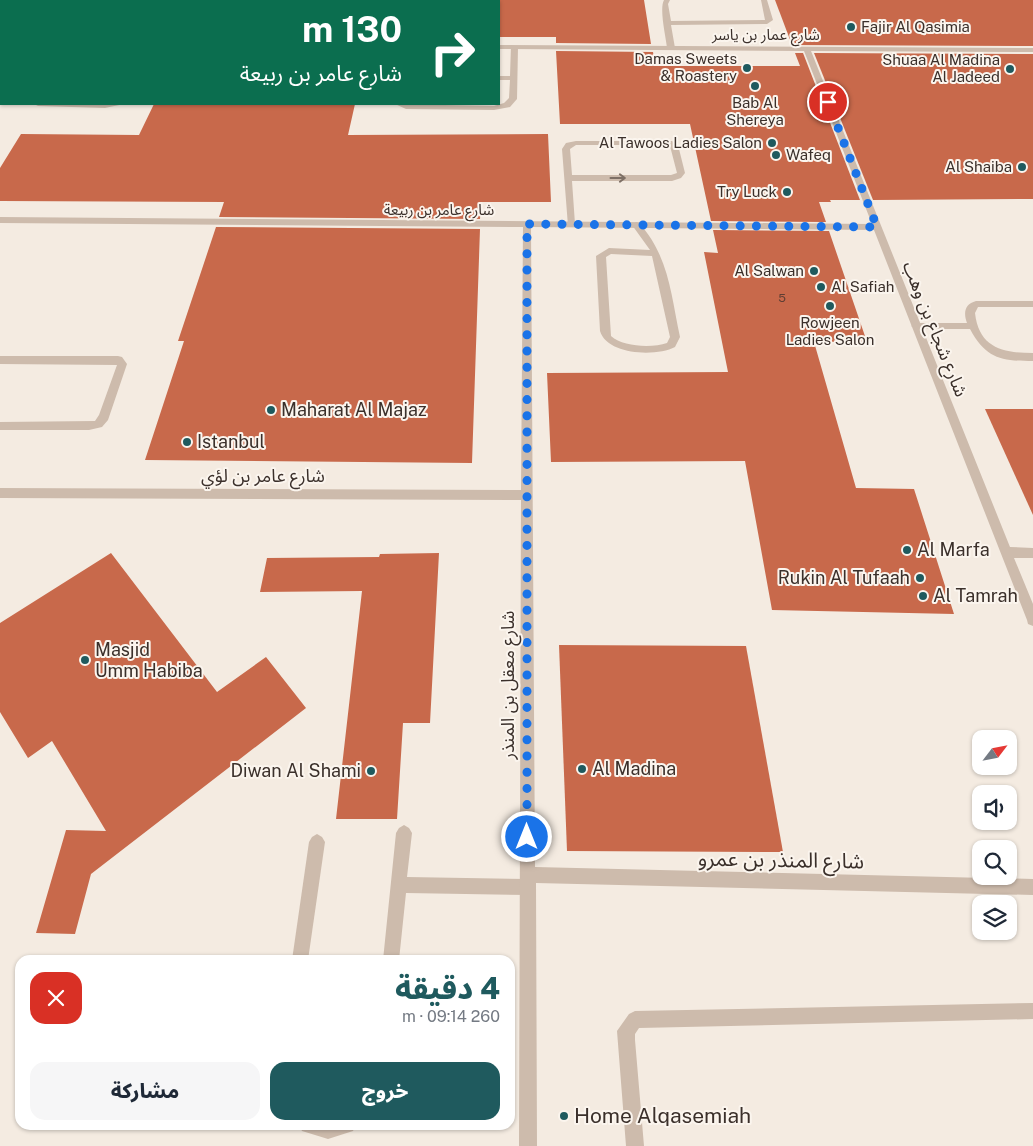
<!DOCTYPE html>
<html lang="ar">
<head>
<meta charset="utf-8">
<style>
  :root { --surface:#fff; --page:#f6f6f7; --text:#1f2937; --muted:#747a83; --accent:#1f5a5e }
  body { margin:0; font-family:"Public Sans","Noto Sans Arabic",sans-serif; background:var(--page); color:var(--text); direction:rtl; height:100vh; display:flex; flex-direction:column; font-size:19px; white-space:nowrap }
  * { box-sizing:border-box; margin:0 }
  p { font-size:16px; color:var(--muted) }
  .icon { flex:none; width:28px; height:28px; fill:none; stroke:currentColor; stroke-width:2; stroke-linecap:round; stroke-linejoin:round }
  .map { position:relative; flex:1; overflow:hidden; direction:ltr }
  .panel { position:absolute; left:15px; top:955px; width:500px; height:175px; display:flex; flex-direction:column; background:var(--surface); border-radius:15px; box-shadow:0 1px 4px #0004; direction:rtl }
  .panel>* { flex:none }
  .guide { position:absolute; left:0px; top:0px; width:500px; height:105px; box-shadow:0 1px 4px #0004; direction:rtl; background:#0b6e4f; color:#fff; overflow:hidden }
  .needle { width:32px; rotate:58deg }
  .controls { position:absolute; left:972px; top:730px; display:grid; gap:10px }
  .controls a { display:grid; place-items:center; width:45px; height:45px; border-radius:10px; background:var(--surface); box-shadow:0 1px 4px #0004; font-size:25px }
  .pin { position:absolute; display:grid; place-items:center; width:42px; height:42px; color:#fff; margin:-21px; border:2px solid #fff; border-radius:50%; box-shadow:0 1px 5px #0007 }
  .me { position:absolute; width:55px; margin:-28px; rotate:0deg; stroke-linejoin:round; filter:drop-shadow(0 0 4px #0008) }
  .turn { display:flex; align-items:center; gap:18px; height:105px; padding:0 15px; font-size:22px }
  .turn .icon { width:65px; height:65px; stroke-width:2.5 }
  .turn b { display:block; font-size:35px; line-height:42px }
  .round { display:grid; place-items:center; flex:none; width:52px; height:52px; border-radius:15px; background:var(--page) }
  .summary { display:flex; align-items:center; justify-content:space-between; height:85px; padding:0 15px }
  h1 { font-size:30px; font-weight:800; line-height:38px; color:var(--accent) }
  .cta { display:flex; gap:10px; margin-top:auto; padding:10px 15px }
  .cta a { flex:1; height:58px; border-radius:15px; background:var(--accent); color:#fff; font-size:20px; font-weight:800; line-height:58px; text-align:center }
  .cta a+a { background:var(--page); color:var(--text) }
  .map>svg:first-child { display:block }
</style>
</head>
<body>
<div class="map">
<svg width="1033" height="1146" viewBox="0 0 1033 1146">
  <rect width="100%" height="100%" fill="#f4ebe1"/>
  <g fill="#c8694b">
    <path d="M499,0H644L651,44L556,43V37H499Z"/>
    <path d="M775,0H1033V46L792,45Z"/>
    <path d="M556,51L653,52L655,66H800L795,53H803L860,200H830L831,202H819L826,222L711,221L690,124H560Z"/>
    <path d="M814,53L1033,54V199L873,200Z"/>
    <path d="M154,104H355L348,135L548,134L551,202H481L480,219L219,217L224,202L0,201V168L21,134L139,135Z"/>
    <path d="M216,227L480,229L472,463L145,460L184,341H178Z"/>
    <path d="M713,230L829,231L867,342H814L856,488L914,489L954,614L772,610L745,461L551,462L547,373L728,372L704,252L718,253Z"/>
    <path d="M985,409H1033V515Z"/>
    <path d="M111,553L217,692L266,657L306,708L91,874L75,934L36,933L66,830L106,831L52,741L28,758L0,712V623Z"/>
    <path d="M439,553L430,723H403L397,819H336L362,591L260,592L267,558L379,557L380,554Z"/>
    <path d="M559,645L746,646L783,852L567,851Z"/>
  </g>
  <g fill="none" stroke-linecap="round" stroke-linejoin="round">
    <g fill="#cdbbac" fill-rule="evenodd">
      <path d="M664,0H670L668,4L671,21L765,20L761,0H767L773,20L767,24L671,25L675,48L671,50L667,48C666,37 659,9 664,0Z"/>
      <path d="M511,45L518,47L517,99L510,107L494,110L406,109L395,104L494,106L504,103L509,98L510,80H499V76H510Z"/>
      <path d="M34,104H124L105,108L38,106Z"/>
      <path d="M576,141H672L678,145L685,173L681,178L672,181H572L575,224L574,226H568L562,149L566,143ZM576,145H668L670,146L677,173L671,175H572L570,149Z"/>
      <path d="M636,222L639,223C669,256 671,295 680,337L675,347C656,357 607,355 600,331L596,256L609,248L650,250L632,225ZM611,254L652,256L670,337L667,343C652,348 623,347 611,336L606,257Z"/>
      <path d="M976,301H1033V307H978L975,313C979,348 1003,353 1033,353V361C1002,361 986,359 970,329H916L911,326L916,323H967C963,312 965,304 976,301Z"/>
      <path d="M0,356H118L122,357L127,364L108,420L102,427L89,430H0V422L95,421L99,415L117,365L0,364Z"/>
      <path d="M404,825L409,828L412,833L407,877L528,879L534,881L536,887L534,893L528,895L406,893L399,960H383L396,833L399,828Z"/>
      <path d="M317,834L322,837L325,842L308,960H292L309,842L312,837Z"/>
      <path d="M1033,1003V1019L639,1028L635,1034V1040L644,1146H626L617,1031L629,1014L635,1011Z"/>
      <path d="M299,1125H356L353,1131L328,1139L302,1131Z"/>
    </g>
    <g fill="#cdbbac" fill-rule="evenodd">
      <rect x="0" y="43" width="1" height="4"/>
      <path d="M499,45L1033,48V52L811,51L1010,547L1033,548V558H1014L1033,604V626L1028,624L1027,620L874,230L531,227L535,867L1033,879V895L536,883L537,1146H519L521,500L0,498V488L521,490L523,227L0,223V217L872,224L804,51L499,49Z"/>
    </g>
  </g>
  <defs><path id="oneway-shaft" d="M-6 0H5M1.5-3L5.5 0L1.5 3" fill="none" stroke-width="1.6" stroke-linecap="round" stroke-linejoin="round" transform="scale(1.25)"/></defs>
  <use stroke="#7d6f65" href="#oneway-shaft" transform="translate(618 178)"/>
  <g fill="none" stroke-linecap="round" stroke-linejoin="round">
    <path stroke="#1a73e8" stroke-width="9" stroke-dasharray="0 16.2" d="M527,837V224L877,227L828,102"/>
  </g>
  <g fill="#1f5a5e" stroke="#fbf5ee" stroke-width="2">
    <circle cx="851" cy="27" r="5"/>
    <circle cx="747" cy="68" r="5"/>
    <circle cx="1010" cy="69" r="5"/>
    <circle cx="755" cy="86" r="5"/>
    <circle cx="772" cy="143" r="5"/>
    <circle cx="776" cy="155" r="5"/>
    <circle cx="1022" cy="167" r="5"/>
    <circle cx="787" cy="192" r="5"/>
    <circle cx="814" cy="271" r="5"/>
    <circle cx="821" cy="287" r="5"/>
    <circle cx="830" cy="306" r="5"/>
    <circle cx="271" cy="410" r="5"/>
    <circle cx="187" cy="442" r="5"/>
    <circle cx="907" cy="550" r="5"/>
    <circle cx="920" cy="578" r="5"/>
    <circle cx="923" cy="596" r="5"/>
    <circle cx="85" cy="660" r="5"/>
    <circle cx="582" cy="769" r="5"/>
    <circle cx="371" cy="771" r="5"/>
    <circle cx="564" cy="1116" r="5"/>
  </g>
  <g text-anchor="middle" stroke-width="4" stroke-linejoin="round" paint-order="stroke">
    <g font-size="12" fill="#5e3e33">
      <text x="782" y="302">5</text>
    </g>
    <g font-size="15" fill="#3b302b" stroke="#fbf5ee" text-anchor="end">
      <text x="861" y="32" text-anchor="start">Fajir Al Qasimia</text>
      <text x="737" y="64">Damas Sweets<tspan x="737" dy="17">&amp; Roastery</tspan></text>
      <text x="1000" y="65">Shuaa Al Madina<tspan x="1000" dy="17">Al Jadeed</tspan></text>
      <text x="755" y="108" text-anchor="middle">Bab Al<tspan x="755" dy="17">Shereya</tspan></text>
      <text x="762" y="148">Al Tawoos Ladies Salon</text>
      <text x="786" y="160" text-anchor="start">Wafeq</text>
      <text x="1012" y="172">Al Shaiba</text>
      <text x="777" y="197">Try Luck</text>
      <text x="804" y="276">Al Salwan</text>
      <text x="831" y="292" text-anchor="start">Al Safiah</text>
      <text x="830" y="328" text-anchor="middle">Rowjeen<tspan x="830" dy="17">Ladies Salon</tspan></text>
    </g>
    <g font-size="15" fill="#3b302b" stroke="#fbf5ee">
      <text x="766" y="40">شارع عمار بن ياسر</text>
      <text x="439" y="215">شارع عامر بن ربيعة</text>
    </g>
    <g font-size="18" fill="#3b302b" stroke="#fbf5ee">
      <text transform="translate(935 329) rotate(68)" y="6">شارع شجاع بن وهب</text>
      <text x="263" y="482">شارع عامر بن لؤي</text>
      <text transform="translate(508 685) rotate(-90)" y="6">شارع معقل بن المنذر</text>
    </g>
    <g font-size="18" fill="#3b302b" stroke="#fbf5ee" text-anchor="start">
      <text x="281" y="416">Maharat Al Majaz</text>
      <text x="197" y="448">Istanbul</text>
      <text x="917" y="556">Al Marfa</text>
      <text x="910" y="584" text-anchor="end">Rukin Al Tufaah</text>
      <text x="933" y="602">Al Tamrah</text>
      <text x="95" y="656">Masjid<tspan x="95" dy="21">Umm Habiba</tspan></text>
      <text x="592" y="775">Al Madina</text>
      <text x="361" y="777" text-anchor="end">Diwan Al Shami</text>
    </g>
    <g font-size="21" fill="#3b302b" stroke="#fbf5ee">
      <text transform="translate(781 860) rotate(1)" y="7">شارع المنذر بن عمرو</text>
    </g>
    <g font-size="21" fill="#3b302b" stroke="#fbf5ee" text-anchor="start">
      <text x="574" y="1123">Home Alqasemiah</text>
    </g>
  </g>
</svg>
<div class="controls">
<a><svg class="needle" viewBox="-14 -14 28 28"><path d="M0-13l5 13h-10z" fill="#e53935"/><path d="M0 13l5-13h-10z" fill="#747a83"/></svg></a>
<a><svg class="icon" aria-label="sound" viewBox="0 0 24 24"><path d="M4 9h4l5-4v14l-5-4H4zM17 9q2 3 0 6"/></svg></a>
<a><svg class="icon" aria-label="search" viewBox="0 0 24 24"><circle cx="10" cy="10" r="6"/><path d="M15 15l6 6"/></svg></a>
<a><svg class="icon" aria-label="layers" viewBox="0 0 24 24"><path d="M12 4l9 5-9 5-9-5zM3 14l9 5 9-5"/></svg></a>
</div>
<div class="pin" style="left:828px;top:102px;background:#d93025"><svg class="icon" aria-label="arrive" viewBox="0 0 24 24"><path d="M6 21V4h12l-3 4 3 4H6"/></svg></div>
<svg class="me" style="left:527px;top:837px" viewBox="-20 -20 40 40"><circle r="17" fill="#1a73e8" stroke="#fff" stroke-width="3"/><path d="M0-11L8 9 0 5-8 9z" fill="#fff"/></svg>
<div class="guide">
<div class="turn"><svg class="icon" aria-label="right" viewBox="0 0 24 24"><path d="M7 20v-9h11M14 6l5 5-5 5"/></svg><div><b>130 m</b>شارع عامر بن ربيعة</div></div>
</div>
<section class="panel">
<div class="summary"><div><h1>4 دقيقة</h1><p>260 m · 09:14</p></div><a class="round" style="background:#d93025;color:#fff"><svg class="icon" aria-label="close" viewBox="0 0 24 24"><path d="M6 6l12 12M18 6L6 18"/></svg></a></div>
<div class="cta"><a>خروج</a><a>مشاركة</a></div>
</section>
</div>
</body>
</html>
